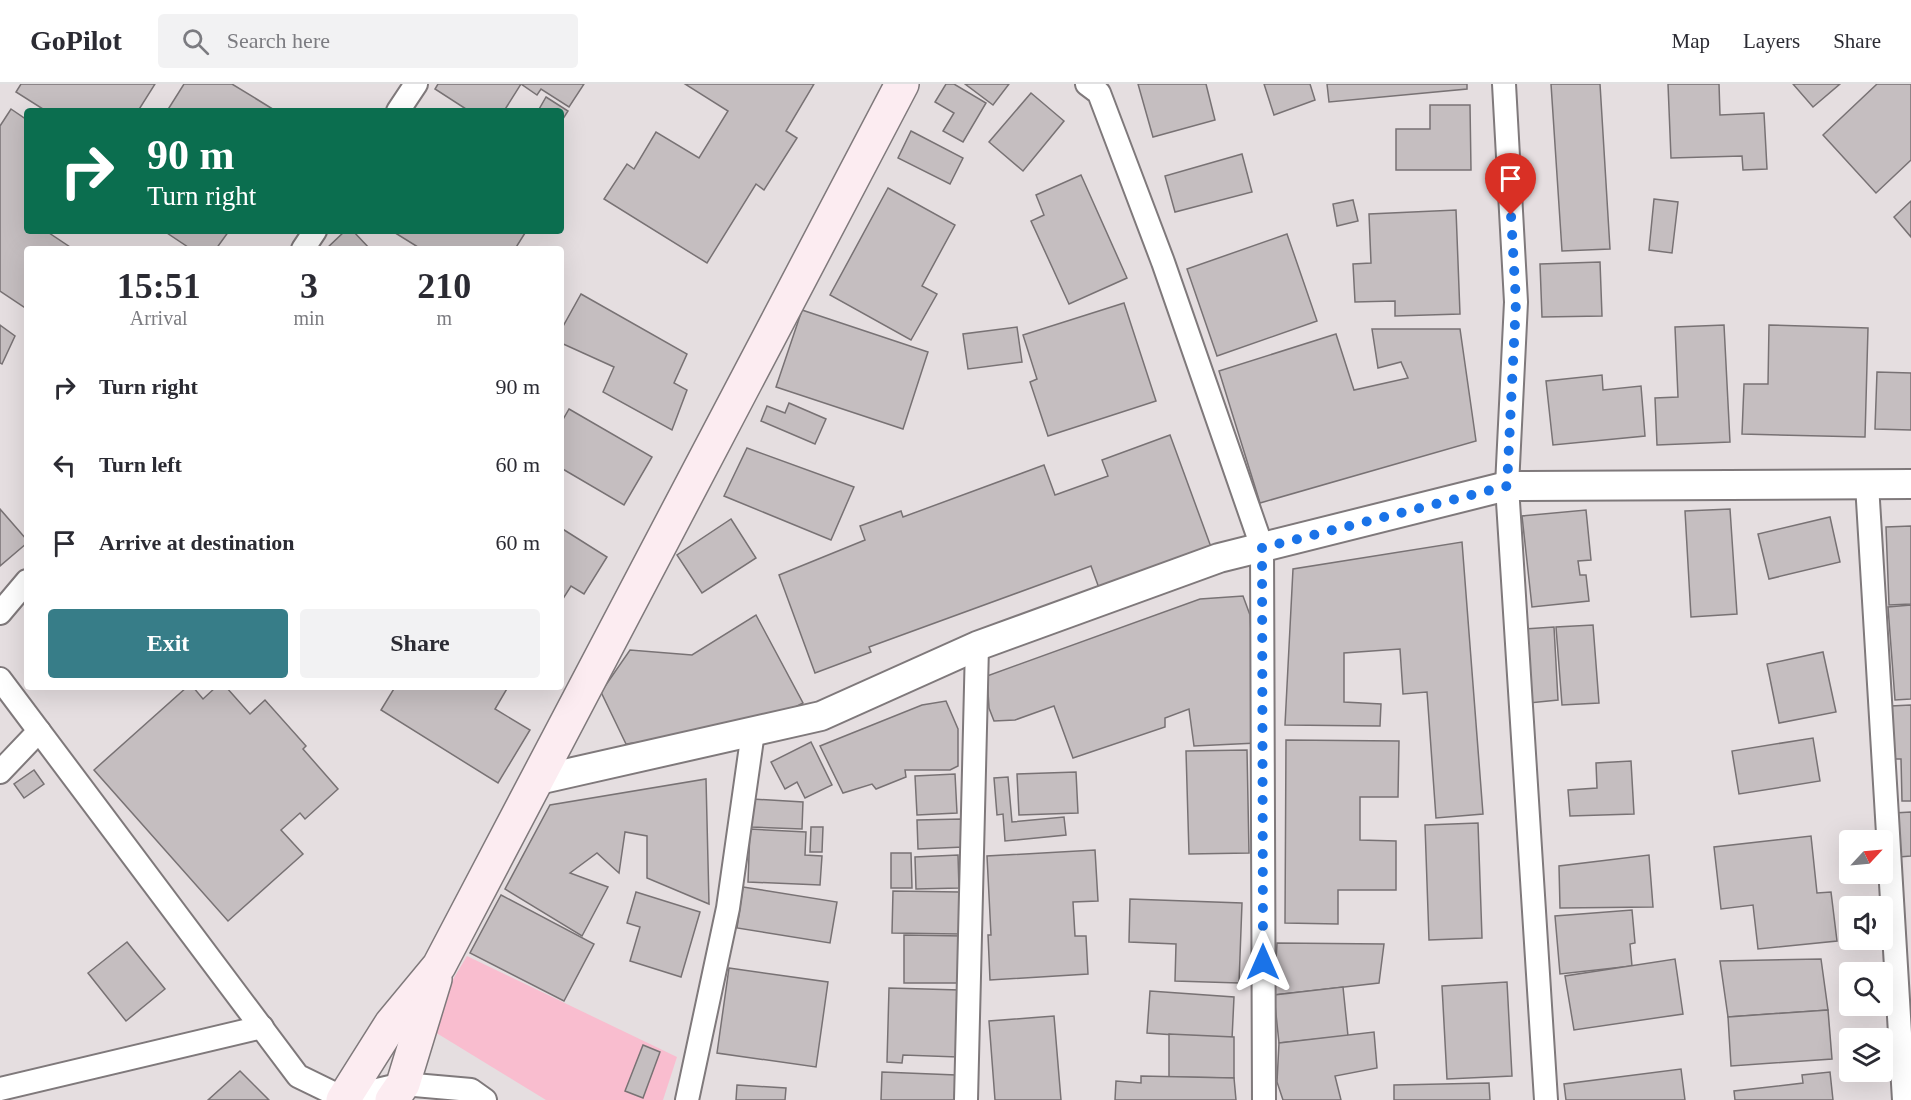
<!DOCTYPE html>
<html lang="en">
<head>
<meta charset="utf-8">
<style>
  :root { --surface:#fff; --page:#f2f2f3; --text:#2b2b33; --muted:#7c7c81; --line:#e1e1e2; --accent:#377d88 }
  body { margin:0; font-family:"Times New Roman",serif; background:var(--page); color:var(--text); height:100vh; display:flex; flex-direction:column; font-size:22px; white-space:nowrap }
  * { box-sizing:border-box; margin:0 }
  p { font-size:20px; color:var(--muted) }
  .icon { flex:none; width:33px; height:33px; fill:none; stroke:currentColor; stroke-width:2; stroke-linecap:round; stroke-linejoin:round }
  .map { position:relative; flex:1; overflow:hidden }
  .sheet { position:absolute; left:24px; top:162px; width:540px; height:444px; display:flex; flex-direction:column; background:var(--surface); border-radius:6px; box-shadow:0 6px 24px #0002 }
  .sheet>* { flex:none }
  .hud { position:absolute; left:24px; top:24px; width:540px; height:126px; border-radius:6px; box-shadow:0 6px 24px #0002; background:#0b6e4f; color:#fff; overflow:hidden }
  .needle { width:39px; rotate:64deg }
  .fabs { position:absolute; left:1839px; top:746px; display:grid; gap:12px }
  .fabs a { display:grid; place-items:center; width:54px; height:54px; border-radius:6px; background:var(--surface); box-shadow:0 6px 24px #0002; font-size:30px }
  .pin { position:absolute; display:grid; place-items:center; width:51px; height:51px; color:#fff; margin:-62px -26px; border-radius:50% 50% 50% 0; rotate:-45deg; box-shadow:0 0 6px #0007 }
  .pin .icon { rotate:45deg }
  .me { position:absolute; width:66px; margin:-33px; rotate:0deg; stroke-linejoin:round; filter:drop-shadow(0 0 4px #0008) }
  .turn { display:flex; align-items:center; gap:21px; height:126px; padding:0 24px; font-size:27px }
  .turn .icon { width:78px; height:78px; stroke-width:2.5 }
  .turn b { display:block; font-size:42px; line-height:51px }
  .eta { display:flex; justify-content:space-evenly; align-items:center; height:102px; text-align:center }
  .eta b { font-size:36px; font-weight:800; line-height:42px }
  .action { display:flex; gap:12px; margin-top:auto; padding:12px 24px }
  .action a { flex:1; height:69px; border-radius:6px; background:var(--accent); color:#fff; font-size:24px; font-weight:800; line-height:69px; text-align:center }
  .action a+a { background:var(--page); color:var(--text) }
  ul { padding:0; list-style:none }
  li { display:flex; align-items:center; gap:18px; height:78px; padding:0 24px }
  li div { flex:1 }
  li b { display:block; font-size:22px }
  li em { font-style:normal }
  header { display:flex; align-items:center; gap:36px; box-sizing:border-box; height:84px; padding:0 30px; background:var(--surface); border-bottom:2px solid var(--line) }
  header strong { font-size:28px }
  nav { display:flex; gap:33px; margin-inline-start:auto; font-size:21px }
  .search { width:420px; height:54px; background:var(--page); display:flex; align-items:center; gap:15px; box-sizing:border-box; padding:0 21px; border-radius:6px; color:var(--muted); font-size:22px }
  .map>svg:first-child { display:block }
</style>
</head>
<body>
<header>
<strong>GoPilot</strong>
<div class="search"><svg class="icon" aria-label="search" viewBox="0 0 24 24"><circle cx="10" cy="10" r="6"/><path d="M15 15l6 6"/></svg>Search here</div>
<nav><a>Map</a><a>Layers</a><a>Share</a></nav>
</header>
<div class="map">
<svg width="1911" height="1016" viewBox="0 0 1911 1016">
  <rect width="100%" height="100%" fill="#e5dee0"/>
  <path fill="#f9bdcf" d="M467,872L677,973L663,1016H546L425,942Z"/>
  <g fill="#c5bec0" stroke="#787274" stroke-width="1.5">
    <path d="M21,0H155L138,27H46L16,8Z"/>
    <path d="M184,0H232L276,27H167Z"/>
    <path d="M438,0H521L504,27H469L435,5Z"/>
    <path d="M521,0H584L569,23L541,5L537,11Z"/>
    <path d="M685,0H814L786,47L797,54L764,106L756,100L707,179L604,115L627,80L634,85L656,48L699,74L728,27Z"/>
    <path d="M946,0H954L986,19L963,58L943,47L954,29L935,18Z"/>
    <path d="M965,0H1009L993,21Z"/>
    <path d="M1138,0H1206L1215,36L1153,53Z"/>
    <path d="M1264,0H1310L1315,16L1274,31Z"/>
    <path d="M1327,0H1467V5L1329,18Z"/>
    <path d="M1551,0H1600L1610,165L1562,167Z"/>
    <path d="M1668,0H1719L1720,31L1764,29L1767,85L1743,86L1742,72L1671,74Z"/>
    <path d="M1793,0H1840L1813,23Z"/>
    <path d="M1877,0H1911V76L1876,109L1823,51Z"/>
    <path d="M1031,9L1064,37L1023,87L989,58Z"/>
    <path d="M546,13L568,27L561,38V27H538Z"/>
    <path d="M1430,21H1470L1471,86H1396V45H1430Z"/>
    <path d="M11,25L27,36V147H46L73,165H27V225L0,207V42Z"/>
    <path d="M911,47L963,74L950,100L898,74Z"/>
    <path d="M1242,70L1252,108L1175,128L1165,92Z"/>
    <path d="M1081,91L1127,194L1069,220L1031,137L1044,131L1036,111Z"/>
    <path d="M888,104L955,141L922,202L937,210L911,256L830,211Z"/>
    <path d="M1654,115L1678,118L1672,169L1649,166Z"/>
    <path d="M1353,116L1358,137L1337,142L1333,120Z"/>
    <path d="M1911,117V153L1894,133Z"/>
    <path d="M1456,126L1460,230L1395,232V217L1355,218L1353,180L1371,179L1369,130Z"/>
    <path d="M164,147H229L216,165H191Z"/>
    <path d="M345,147H353L370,165H326Z"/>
    <path d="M392,147H521L525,149L515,165H421Z"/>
    <path d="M1287,150L1317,237L1217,272L1187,185Z"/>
    <path d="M1600,178L1602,232L1542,233L1540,180Z"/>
    <path d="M581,210L687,270L674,299L687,306L672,346L603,308L614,283L561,259V246Z"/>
    <path d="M1124,219L1156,317L1048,352L1030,298L1037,295L1023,251Z"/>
    <path d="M802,226L928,268L903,345L776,303Z"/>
    <path d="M0,241L15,252L2,280L0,279Z"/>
    <path d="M1724,241L1730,358L1657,361L1655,314L1678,313L1675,243Z"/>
    <path d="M1769,241L1868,244L1865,353L1742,350L1744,300H1768Z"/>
    <path d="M1017,243L1022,278L968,285L963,250Z"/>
    <path d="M1372,245H1460L1476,357L1260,419L1219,287L1336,250L1354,306L1408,294L1401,278L1378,284Z"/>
    <path d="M1877,288L1911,289V346L1875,345Z"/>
    <path d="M1602,291L1603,306L1641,302L1645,352L1553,361L1546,297Z"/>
    <path d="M789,319L826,335L815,360L761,337L767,322L785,329Z"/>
    <path d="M569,325L652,373L624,421L561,384V339Z"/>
    <path d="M1170,351L1211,463L1099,504L1091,482L869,563L871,568L815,589L779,491L865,456L860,442L901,427L903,433L1044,381L1055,411L1108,392L1102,376Z"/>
    <path d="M747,364L854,403L831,456L724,412Z"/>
    <path d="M0,425L27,456V459L0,482Z"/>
    <path d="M1730,425L1737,530L1691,533L1685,427Z"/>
    <path d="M1586,426L1591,476L1578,477L1580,491H1586L1589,517L1532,523L1522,432Z"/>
    <path d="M1830,433L1840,478L1769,495L1758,450Z"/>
    <path d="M731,435L756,474L702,509L677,471Z"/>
    <path d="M1911,442V520L1889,521L1886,443Z"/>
    <path d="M561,444L607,473L584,510L571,502L561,518Z"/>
    <path d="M1462,458L1483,730L1436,734L1427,608L1403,610L1400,565L1344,569V618L1381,620L1380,642L1285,641L1293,485Z"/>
    <path d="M1243,512L1250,531L1257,659L1194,662L1189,625L1165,634V643L1073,674L1054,622L1015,636L994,637L989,624L987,592L1200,515Z"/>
    <path d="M1911,521V615L1895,616L1888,523Z"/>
    <path d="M756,531L803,619L780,631L725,647L626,660L601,608L630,566L692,571Z"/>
    <path d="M1593,541L1599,619L1562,621L1556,543Z"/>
    <path d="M1554,543L1558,616L1529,619L1524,545Z"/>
    <path d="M1823,568L1836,628L1779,639L1767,580Z"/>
    <path d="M187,603H193L203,615L216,603H226L250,630L265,616L306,662L303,665L338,705L305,735L300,729L281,746L303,770L228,837L94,686Z"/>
    <path d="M395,603H508L495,625L530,646L498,699L381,626Z"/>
    <path d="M946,617L958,645V682L950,686H905L906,693L876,705L872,700L843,709L820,662L922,621Z"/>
    <path d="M1911,621V717H1902L1901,675H1893L1891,622Z"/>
    <path d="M1813,654L1820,697L1739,710L1732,667Z"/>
    <path d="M1286,656L1399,657L1398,713H1360V756L1396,757V806H1338V840L1285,839Z"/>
    <path d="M811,658L832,701L805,714L797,698L785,705L771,678Z"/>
    <path d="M1247,666L1249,769L1189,770L1186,667Z"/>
    <path d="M1631,677L1634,730L1570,732L1568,706L1597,704L1596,679Z"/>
    <path d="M34,686L44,700L24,714L14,700Z"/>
    <path d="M1076,688L1078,729L1019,731L1017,690Z"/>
    <path d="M955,690L957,729L917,731L915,692Z"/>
    <path d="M1008,693L1012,738L1064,733L1066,751L1005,757L1003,730L997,731L994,694Z"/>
    <path d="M706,695L709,820L647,794V752L625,748L619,789L597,769L570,789L608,803L582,852L505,805L550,721Z"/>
    <path d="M752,715L803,718L802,745L751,743Z"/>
    <path d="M1911,728V772L1899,773L1894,729Z"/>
    <path d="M962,735L963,763L918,765L917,736Z"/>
    <path d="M1478,739L1482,854L1429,856L1425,741Z"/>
    <path d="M811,743H823L822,768H810Z"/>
    <path d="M750,745L806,748L805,771L822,772L820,801L748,798Z"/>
    <path d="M1811,752L1817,809L1831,808L1837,857L1758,865L1753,821L1721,825L1714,763Z"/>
    <path d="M1095,766L1098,817L1073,818L1075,852H1086L1088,890L990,896L988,851H991L987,772Z"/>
    <path d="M891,769H911L912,804H891Z"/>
    <path d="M958,771L959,804L916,805L915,773Z"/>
    <path d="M1649,771L1653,823L1560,824L1559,782Z"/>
    <path d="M743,803L837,818L830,859L737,844Z"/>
    <path d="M893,807L959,808V850L892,849Z"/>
    <path d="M636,808L700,828L681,893L630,877L640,843L627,839Z"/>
    <path d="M501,811L594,860L564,917L470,869Z"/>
    <path d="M1130,815L1242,819L1239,899L1175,897L1176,860L1129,858Z"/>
    <path d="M1632,826L1635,859L1630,860L1632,882L1560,890L1555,832Z"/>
    <path d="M904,851L963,852V899H904Z"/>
    <path d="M127,858L165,905L126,937L88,889Z"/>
    <path d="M1277,859L1384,860L1379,899L1274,911Z"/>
    <path d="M1675,875L1683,930L1574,946L1565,892Z"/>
    <path d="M1821,875L1828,926L1728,933L1720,877Z"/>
    <path d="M729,884L828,898L816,983L717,969Z"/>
    <path d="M1507,898L1512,992L1447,995L1442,902Z"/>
    <path d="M1343,903L1348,952L1279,959L1274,911Z"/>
    <path d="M889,904L960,906L958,973L903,971L902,979L887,978Z"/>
    <path d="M1150,907L1234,913L1232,955L1147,949Z"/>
    <path d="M1828,926L1832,975L1731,982L1728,933Z"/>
    <path d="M1054,932L1061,1016H995L989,937Z"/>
    <path d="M1374,948L1377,984L1335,992L1341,1016H1283L1277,998L1279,959Z"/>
    <path d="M1169,950L1234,953V994L1169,993Z"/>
    <path d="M643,961L660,968L643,1014L625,1007Z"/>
    <path d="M1681,985L1685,1016H1566L1564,1000Z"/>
    <path d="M240,987L269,1016H208Z"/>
    <path d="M882,988L956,991L954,1016H881Z"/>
    <path d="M1830,988L1833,1016H1735L1734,1007L1803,999L1802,991Z"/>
    <path d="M1141,992L1234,994L1236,1016H1115L1116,997L1141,999Z"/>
    <path d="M1489,999L1490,1016H1394V1001Z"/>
    <path d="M737,1001L786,1004L785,1016H736Z"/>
  </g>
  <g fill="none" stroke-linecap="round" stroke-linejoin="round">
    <g stroke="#7f797b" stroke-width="26">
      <g id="minor">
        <path d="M1087,0L1099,9L1163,178L1262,463L1264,1016"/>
        <path d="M1504,0L1516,218L1507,402L1546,1016"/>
        <path d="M398,27L416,0"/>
        <path d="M303,165L315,147"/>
        <path d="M1867,400L1904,1016"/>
        <path d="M0,529L27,497"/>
        <path d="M0,595L298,992L343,1014L403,1000L471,1006L485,1016"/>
        <path d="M0,688L39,647"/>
        <path d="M0,1005L262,943"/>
        <path d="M687,1016L728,824L753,648"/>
        <path d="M966,1016L977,562"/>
      </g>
    </g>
    <g stroke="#7f797b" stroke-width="32">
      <path id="tertiary" d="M538,696L821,632L977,562L1219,474L1507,402L1911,400"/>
    </g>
    <g stroke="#7f797b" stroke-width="36">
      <g id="secondary">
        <path d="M343,1016L391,940L439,882L902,0"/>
        <path d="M392,1016L403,1000L435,895"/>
      </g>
    </g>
    <use href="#minor" stroke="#fff" stroke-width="22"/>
    <use href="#tertiary" stroke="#fff" stroke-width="28"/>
    <use href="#secondary" stroke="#fcecf1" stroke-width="33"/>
  </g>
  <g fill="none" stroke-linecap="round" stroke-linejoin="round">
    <path stroke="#1a73e8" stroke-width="10" stroke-dasharray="0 18" d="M1263,878L1262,464L1507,402L1516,218L1511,131"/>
  </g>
</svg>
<div class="fabs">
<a><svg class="needle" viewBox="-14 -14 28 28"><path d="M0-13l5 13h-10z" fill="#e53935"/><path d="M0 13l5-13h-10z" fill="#7c7c81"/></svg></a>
<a><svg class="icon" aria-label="sound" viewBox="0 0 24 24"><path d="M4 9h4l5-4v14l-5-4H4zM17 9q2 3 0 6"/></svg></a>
<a><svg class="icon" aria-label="search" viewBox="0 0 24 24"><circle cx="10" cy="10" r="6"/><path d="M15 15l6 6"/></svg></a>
<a><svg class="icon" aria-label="layers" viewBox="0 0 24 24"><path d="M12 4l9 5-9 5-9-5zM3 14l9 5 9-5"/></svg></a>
</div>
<div class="pin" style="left:1511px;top:131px;background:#d93025"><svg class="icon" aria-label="arrive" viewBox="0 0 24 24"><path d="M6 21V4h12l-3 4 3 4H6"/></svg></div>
<svg class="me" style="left:1263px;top:878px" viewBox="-20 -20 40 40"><path d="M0-17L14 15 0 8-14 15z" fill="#1a73e8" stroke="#fff" stroke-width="4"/></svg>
<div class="hud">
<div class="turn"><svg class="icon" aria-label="right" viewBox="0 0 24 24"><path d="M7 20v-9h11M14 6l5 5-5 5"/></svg><div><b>90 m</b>Turn right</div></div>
</div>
<section class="sheet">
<div class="eta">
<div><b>15:51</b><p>Arrival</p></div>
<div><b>3</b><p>min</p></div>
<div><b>210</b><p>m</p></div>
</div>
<ul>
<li><svg class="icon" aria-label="right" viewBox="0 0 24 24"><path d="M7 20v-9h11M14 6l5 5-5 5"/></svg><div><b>Turn right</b></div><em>90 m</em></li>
<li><svg class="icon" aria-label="left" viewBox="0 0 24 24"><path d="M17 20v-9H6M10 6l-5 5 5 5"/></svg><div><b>Turn left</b></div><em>60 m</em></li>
<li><svg class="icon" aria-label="arrive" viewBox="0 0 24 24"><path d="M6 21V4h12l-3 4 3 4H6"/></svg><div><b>Arrive at destination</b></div><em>60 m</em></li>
</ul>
<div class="action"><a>Exit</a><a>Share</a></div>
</section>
</div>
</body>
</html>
